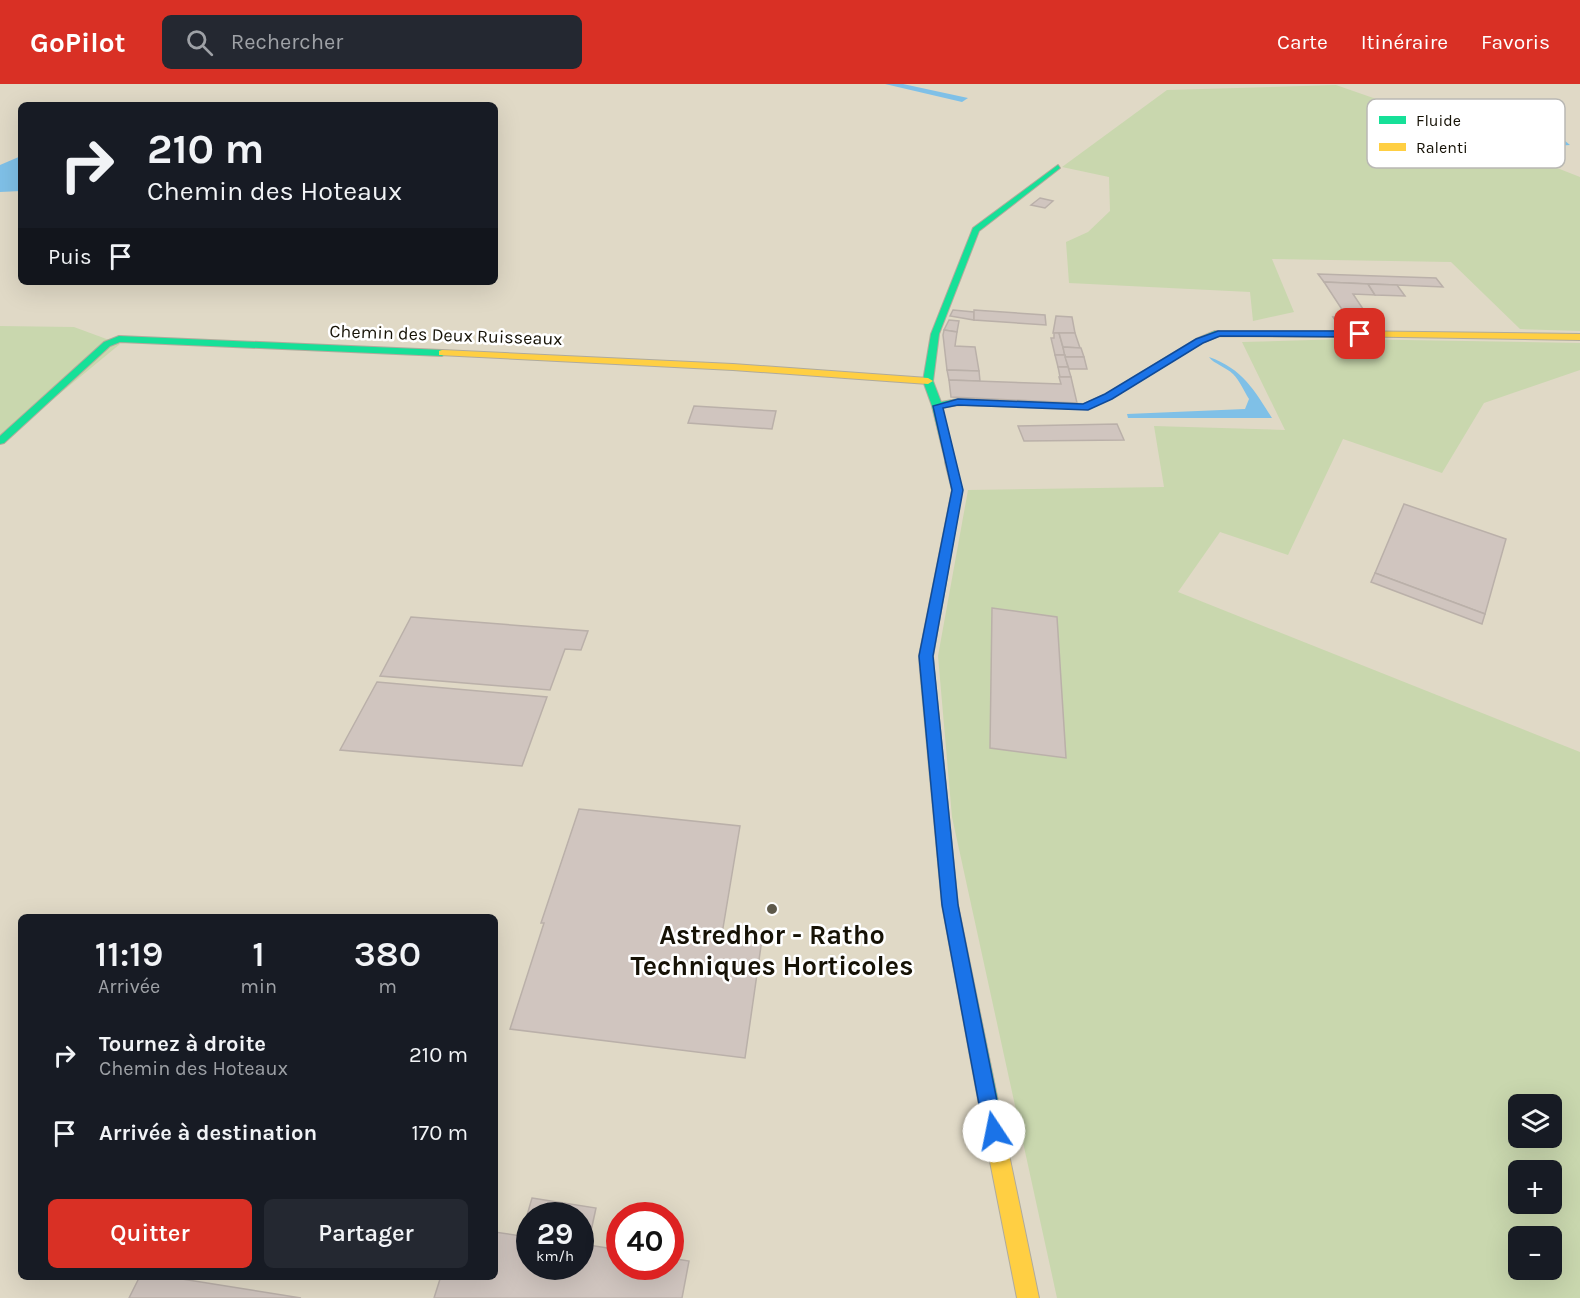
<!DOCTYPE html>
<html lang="fr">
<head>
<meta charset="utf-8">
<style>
  :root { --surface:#171b24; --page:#242831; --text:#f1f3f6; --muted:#9ea1a6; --accent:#d93025 }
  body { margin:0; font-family:Karla,sans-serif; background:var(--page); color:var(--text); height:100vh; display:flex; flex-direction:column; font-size:22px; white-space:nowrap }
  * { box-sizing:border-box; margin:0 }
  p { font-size:20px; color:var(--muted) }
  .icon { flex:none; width:33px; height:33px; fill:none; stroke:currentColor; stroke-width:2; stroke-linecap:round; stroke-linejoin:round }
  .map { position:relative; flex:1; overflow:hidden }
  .panel { position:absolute; left:18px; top:830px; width:480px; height:366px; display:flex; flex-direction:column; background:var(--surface); border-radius:9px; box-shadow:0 6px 24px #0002 }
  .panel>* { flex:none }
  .guide { position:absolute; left:18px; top:18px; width:480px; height:183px; border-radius:9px; box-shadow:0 6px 24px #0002; background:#171b24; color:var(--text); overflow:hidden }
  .controls { position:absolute; left:1508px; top:1010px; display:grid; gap:12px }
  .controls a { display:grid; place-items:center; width:54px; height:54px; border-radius:9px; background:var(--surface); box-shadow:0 6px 24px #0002; font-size:30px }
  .speed { position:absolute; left:516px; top:1118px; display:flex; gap:12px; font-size:30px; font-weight:700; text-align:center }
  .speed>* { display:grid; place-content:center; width:78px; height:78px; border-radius:50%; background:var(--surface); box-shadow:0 6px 24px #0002; line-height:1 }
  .speed small { font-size:15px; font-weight:400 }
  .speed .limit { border:9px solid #d22; background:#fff; color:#111 }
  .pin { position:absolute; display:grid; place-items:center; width:51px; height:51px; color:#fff; margin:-26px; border-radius:12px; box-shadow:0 3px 9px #0006 }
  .me { position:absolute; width:66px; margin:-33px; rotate:349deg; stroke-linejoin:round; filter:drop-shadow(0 0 4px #0008) }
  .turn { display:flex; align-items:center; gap:21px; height:126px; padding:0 30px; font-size:27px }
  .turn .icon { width:78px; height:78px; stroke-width:2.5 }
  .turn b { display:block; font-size:42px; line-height:51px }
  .then { display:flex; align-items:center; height:57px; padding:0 30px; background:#0003; gap:12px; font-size:22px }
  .eta { display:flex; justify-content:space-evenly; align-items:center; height:102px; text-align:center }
  .eta b { font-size:36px; font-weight:600; line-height:42px }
  .cta { display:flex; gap:12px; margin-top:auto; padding:12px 30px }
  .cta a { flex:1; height:69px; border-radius:9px; background:var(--accent); color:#fff; font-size:24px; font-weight:600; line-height:69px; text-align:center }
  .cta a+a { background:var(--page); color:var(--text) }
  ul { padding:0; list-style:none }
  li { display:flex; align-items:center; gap:18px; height:78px; padding:0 30px }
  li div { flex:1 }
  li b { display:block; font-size:22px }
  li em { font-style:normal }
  header { display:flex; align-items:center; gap:36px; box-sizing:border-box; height:84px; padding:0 30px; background:var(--accent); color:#fff }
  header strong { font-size:28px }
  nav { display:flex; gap:33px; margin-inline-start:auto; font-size:21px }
  .search { width:420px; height:54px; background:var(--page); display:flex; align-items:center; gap:15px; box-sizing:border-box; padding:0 21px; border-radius:9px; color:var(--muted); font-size:22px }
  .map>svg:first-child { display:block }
</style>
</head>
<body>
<header>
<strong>GoPilot</strong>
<div class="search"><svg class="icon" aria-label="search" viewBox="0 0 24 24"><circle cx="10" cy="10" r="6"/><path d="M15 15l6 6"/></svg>Rechercher</div>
<nav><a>Carte</a><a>Itinéraire</a><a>Favoris</a></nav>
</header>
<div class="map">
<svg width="1580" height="1214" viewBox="0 0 1580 1214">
  <rect width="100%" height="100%" fill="#e0d9c6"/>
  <g fill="#c9d7ae" fill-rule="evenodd">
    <path d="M1336,1L1428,33L1580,93V247L1520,245L1451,178L1272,175L1294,228L1253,237L1250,208L1069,199L1066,158L1088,148L1110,127L1109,93L1062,83L1167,6Z"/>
    <path d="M0,242L74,243L120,260L0,359Z"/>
    <path d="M1345,255L1580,259V286L1484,319L1442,389L1343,355L1288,471L1220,448L1178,508L1580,668V1214H1057L952,733L938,572L968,406L1164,403L1154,342L1285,346L1242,258ZM1518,1020H1551V1053H1518ZM1518,1086H1551V1119H1518ZM1518,1152H1551V1185H1518Z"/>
  </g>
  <g fill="#7fc0e7">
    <path d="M885,0H903L968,14L962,18Z"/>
    <path d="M1499,41L1542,42V44L1558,51L1570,61L1526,64L1479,45Z"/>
    <path d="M21,72V107L0,108V81Z"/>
    <path d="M1209,273C1243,285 1254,306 1272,334H1128L1127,330L1245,325L1249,315C1244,307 1240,297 1233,290C1226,283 1214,280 1209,273Z"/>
  </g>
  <g fill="#d0c5bf" stroke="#bab0a9" stroke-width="1.5" fill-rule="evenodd">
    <path d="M1040,114L1053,117L1045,124L1031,121Z"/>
    <path d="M1318,190L1436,194L1443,203L1324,198Z"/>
    <path d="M1324,198L1368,200L1375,211L1353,210L1377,246H1342L1333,233H1347Z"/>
    <path d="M1368,200L1397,201L1405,212L1375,211Z"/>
    <path d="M953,226L974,228V236L950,232Z"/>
    <path d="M974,226L1045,231L1046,241L974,236Z"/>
    <path d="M1056,232L1072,233L1075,249H1053Z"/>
    <path d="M949,236L959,237L957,248L944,246Z"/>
    <path d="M944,246L957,248L955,262L975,263L979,287L947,286L943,251Z"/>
    <path d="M1054,249H1059L1065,271H1055L1051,254H1054Z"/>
    <path d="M1059,249H1075L1080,264L1063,263Z"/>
    <path d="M1063,263L1081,264L1084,273H1065Z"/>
    <path d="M1055,271H1065L1068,283H1058Z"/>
    <path d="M1065,273H1084L1087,285H1069Z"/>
    <path d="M1058,283H1068L1071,293H1060Z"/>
    <path d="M947,286L979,287L980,297L949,296Z"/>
    <path d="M1059,293H1071L1077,319L951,313L949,296L1061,300Z"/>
    <path d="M694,322L776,327L772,345L688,339Z"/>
    <path d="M1117,340L1124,356L1024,357L1018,342Z"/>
    <path d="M1404,420L1506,455L1485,530L1375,489Z"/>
    <path d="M1375,489L1485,530L1482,540L1371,498Z"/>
    <path d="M992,524L1057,533L1066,674L990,664Z"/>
    <path d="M411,533L588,547L581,566L565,565L550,606L380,592Z"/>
    <path d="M377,598L547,613L522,682L340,666Z"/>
    <path d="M579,725L740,742L722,850L762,855L745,974L510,945L544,839H541Z"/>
    <path d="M532,1114L596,1124L588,1161L620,1166V1182H670V1174L689,1177L682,1214H434L441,1192H495V1148L521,1152ZM530,1131H580V1182H530Z"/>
    <path d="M140,1192H163L301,1214H129Z"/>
  </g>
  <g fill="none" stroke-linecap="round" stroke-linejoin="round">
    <g stroke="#b0ab9c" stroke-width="2">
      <g id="fast">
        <path d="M1058,81L1060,84L979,147L939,250L933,297L941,318L958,315L1084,320L1106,310L1196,255L1215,247H1341L1345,250L1341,253L1219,252L1202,259L1112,314L1088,325L958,321L942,324L955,378L950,381L946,380L932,322L923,297L931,250L973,144Z"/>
        <path d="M119,252L442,266L447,269L442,272L120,258L110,262L4,359L0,360V352L104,258Z"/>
        <path d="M927,581L934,586L958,821L1002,1037L999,1044L992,1047L985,1044L982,1037L942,821L920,586Z"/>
      </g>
    </g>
    <g stroke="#b0ab9c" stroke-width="2">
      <g id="slow">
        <path d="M1341,247L1580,250V256L1338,252L1337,250Z"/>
        <path d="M442,266L733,280L928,294L933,297L928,300L733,286L439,271V267Z"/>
        <path d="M950,375L955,378L962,406L933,572L934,586L927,591L920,586L919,572L952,406L945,378Z"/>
        <path d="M992,1027L999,1030L1002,1037L1039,1214H1017L982,1037L985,1030Z"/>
      </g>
    </g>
    <use href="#fast" fill="#16e098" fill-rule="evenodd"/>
    <use href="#slow" fill="#ffcf43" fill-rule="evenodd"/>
  </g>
  <path fill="#1a73e8" stroke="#114b97" stroke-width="1.5" d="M1218,247H1360L1364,250L1360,253L1220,252L1203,259L1112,315L1088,326L958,321L943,324L963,406L933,572L958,821L1003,1047L1000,1053L994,1056L987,1053L984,1047L942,821L919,572L952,406L933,322L958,315L1083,320L1105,310L1196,255Z"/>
  <circle fill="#5d5849" stroke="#fff" stroke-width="2" cx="772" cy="825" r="6"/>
  <g text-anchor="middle" stroke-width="5" stroke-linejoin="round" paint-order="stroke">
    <g font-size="18" fill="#161206" stroke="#fff">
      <text transform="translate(446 251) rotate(2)" y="6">Chemin des Deux Ruisseaux</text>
    </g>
    <g font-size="27" font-weight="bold" fill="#161206" stroke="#fff">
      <text x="772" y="860">Astredhor - Ratho<tspan x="772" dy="31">Techniques Horticoles</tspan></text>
    </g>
  </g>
  <rect x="1367" y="15" width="198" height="69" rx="9" fill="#fff" stroke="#b9b8b4" stroke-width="1.5"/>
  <rect x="1379" y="32" width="27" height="8" fill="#16e098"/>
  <rect x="1379" y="59" width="27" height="8" fill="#ffcf43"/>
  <g font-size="16" fill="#161206">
    <text x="1416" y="42">Fluide</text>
    <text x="1416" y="69">Ralenti</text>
  </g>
</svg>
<div class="controls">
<a><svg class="icon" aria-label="layers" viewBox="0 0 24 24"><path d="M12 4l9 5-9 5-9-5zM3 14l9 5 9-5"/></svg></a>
<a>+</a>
<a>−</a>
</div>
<div class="speed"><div>29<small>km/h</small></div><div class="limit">40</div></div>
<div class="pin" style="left:1360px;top:250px;background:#d93025"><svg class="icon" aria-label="arrive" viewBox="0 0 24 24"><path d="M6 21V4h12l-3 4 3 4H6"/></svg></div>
<svg class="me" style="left:994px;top:1047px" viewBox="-20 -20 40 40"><circle r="19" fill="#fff"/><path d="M0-13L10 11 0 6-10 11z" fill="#1a73e8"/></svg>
<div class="guide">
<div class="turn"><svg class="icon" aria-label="right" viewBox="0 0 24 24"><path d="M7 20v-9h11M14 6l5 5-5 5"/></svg><div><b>210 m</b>Chemin des Hoteaux</div></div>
<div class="then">Puis<svg class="icon" aria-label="arrive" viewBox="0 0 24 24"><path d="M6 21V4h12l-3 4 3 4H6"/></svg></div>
</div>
<section class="panel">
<div class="eta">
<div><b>11:19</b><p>Arrivée</p></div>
<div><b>1</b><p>min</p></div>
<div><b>380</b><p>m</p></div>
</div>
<ul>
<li><svg class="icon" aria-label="right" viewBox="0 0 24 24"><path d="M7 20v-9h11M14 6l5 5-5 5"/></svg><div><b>Tournez à droite</b><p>Chemin des Hoteaux</p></div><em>210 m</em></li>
<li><svg class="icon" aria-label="arrive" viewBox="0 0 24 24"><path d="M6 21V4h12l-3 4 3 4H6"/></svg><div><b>Arrivée à destination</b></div><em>170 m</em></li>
</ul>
<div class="cta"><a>Quitter</a><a>Partager</a></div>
</section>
</div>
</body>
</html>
